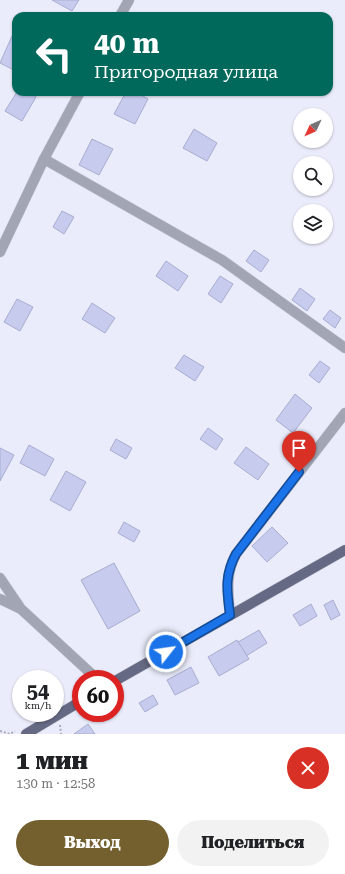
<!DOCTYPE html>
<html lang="ru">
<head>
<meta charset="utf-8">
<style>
  :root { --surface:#fff; --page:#f2f2f2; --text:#202124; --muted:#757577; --accent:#74602f }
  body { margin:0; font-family:"Roboto Serif",serif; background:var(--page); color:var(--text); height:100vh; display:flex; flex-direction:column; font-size:15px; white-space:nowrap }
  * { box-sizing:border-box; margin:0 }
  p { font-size:13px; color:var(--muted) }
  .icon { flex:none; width:22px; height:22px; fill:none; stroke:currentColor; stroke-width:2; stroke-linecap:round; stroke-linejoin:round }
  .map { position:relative; height:734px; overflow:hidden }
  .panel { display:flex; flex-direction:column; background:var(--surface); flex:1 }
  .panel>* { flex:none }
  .top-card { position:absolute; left:12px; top:12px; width:321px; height:84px; border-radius:12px; box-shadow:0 1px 3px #0004; background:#00695c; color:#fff; overflow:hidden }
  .needle { width:26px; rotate:226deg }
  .buttons { position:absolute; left:293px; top:108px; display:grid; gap:8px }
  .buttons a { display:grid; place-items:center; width:40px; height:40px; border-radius:50%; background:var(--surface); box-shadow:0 1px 3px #0004; font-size:20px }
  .speed { position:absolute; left:12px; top:670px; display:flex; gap:8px; font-size:20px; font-weight:700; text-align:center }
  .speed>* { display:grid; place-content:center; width:52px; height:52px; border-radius:50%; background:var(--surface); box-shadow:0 1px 3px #0004; line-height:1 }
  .speed small { font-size:10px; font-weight:400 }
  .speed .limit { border:6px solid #d22; background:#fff; color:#111 }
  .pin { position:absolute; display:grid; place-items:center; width:34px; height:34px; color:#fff; margin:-41px -17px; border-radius:50% 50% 50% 0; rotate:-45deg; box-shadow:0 0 4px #0007 }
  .pin .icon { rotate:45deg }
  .me { position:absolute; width:44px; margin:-22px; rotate:60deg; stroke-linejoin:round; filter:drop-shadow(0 0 3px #0008) }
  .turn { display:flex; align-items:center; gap:14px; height:84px; padding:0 16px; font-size:18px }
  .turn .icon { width:52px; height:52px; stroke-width:2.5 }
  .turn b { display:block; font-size:28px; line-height:34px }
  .round { display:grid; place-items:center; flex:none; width:42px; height:42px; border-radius:21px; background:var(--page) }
  .overview { display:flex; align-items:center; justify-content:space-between; height:68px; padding:0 16px }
  h1 { font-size:24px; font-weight:800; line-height:30px }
  .cta { display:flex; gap:8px; margin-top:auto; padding:8px 16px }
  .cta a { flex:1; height:46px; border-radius:24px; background:var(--accent); color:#fff; font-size:16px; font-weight:800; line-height:46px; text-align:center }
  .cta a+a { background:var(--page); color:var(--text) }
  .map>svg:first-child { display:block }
</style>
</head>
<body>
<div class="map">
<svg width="345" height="734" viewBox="0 0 345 734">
  <rect width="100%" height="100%" fill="#eaecfb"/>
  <g fill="#c7ccef" stroke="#a8add0">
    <path d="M52,0H79L72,11Z"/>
    <path d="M12,36L16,38V71L0,63Z"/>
    <path d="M17,92H28L36,97L22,121L5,111Z"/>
    <path d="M126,92H136L148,99L135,124L114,114Z"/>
    <path d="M194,129L217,143L207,161L183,148Z"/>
    <path d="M92,139L113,149L99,175L79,165Z"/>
    <path d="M62,211L74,217L64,234L53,227Z"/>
    <path d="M254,250L269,260L261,272L246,261Z"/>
    <path d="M166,261L188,276L178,291L156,276Z"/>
    <path d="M220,276L233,284L221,303L208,294Z"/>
    <path d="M300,288L315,299L307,311L292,300Z"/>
    <path d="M17,299L33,307L20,331L4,322Z"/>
    <path d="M92,303L115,318L105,333L82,319Z"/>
    <path d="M330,310L341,318L335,328L323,319Z"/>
    <path d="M184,355L204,367L195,381L175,368Z"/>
    <path d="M320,361L330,368L319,383L309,375Z"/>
    <path d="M295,394L312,408L293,433L276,420Z"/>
    <path d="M208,428L223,439L216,450L200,439Z"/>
    <path d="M116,439L132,448L126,459L110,450Z"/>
    <path d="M29,445L54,459L45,476L20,463Z"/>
    <path d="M246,447L269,464L258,480L234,463Z"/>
    <path d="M0,448L14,455L0,481Z"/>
    <path d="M66,471L86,482L70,511L50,500Z"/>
    <path d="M124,522L140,531L134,542L118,533Z"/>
    <path d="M272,527L288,543L267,562L252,546Z"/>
    <path d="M114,563L140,611L108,629L81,580Z"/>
    <path d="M333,600L340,615L331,620L324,605Z"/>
    <path d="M311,604L317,616L300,626L293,615Z"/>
    <path d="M259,630L267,643L246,656L238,642Z"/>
    <path d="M237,640L249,659L219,676L208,657Z"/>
    <path d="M191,667L199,683L175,695L167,680Z"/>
    <path d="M153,695L158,704L145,712L139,703Z"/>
    <path d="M88,724L95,734H74Z"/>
  </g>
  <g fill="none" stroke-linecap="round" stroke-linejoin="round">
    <g stroke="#c7c9d7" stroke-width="11">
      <g id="street">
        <path d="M120,16L129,0"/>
        <path d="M44,159L222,260L345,348"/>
        <path d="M0,252L44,159L80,92"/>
        <path d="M0,578L21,609L97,679"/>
        <path d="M0,599L19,608"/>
        <path d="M230,615C228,592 225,575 236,554L345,413"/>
      </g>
    </g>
    <g stroke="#c7c9d7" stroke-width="11">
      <g id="primary">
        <path d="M115,681L345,550"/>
        <path d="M26,734L81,701"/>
      </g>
    </g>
    <g stroke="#aaacbb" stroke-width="2" stroke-dasharray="2 2" stroke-linecap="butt">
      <path d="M60,725L61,734"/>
      <path d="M0,731L10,734L15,731"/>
    </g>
    <use href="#street" stroke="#a2a5b4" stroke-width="10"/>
    <use href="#primary" stroke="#656983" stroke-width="10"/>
  </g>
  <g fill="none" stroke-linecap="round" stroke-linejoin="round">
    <g stroke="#114b97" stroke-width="10">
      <path id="route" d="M166,652L230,615C227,591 224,576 236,554L299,472"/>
    </g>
    <use href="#route" stroke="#1a73e8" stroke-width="7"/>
  </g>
</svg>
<div class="buttons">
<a><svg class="needle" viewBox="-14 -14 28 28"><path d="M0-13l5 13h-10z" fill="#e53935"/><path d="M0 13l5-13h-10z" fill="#757577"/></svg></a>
<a><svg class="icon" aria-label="search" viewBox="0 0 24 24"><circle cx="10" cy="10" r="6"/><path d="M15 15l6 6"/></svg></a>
<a><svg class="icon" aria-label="layers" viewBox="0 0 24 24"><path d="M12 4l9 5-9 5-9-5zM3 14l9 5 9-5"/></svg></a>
</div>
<div class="speed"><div>54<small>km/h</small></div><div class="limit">60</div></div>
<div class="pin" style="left:299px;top:472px;background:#d93025"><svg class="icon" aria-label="arrive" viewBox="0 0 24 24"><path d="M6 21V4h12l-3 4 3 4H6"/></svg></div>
<svg class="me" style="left:166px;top:652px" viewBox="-20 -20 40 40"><circle r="17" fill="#1a73e8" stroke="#fff" stroke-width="3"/><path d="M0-11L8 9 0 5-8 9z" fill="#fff"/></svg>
<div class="top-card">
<div class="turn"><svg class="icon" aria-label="left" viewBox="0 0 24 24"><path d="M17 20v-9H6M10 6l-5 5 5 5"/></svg><div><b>40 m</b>Пригородная улица</div></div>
</div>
</div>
<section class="panel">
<div class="overview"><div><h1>1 мин</h1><p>130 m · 12:58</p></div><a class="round" style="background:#d93025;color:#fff"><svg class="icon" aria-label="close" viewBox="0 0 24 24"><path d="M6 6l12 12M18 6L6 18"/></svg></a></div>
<div class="cta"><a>Выход</a><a>Поделиться</a></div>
</section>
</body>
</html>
